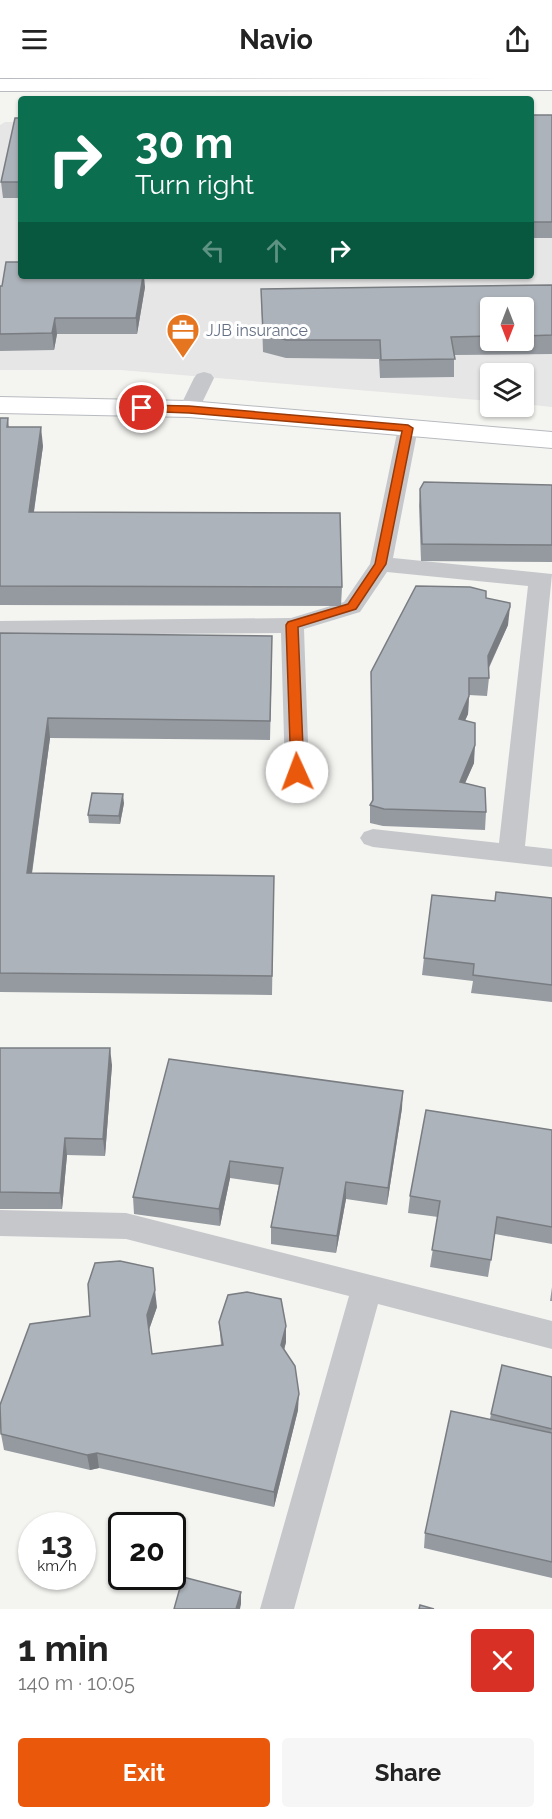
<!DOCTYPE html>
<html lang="en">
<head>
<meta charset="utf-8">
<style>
  :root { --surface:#fff; --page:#f6f6f6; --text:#222; --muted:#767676; --accent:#ea580c }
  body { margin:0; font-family:Raleway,sans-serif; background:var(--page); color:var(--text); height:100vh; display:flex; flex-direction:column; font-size:22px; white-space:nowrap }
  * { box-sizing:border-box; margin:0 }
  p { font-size:20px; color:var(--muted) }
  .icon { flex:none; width:33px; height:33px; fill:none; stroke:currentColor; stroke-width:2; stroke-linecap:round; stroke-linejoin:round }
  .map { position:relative; height:1531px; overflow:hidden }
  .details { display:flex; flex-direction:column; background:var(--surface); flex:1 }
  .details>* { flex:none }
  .top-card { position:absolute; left:18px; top:18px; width:516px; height:183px; border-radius:6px; box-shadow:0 2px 4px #0004; background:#0b6e4f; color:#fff; overflow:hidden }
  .needle { width:39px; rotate:180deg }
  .tools { position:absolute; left:480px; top:219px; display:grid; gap:12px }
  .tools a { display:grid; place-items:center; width:54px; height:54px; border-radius:6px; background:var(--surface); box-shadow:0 2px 4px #0004; font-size:30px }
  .speed { position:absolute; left:18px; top:1434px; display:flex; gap:12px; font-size:30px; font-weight:700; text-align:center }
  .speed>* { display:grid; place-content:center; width:78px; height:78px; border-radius:50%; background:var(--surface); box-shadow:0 2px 4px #0004; line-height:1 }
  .speed small { font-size:15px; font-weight:400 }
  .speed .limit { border:3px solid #111; border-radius:9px; background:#fff; color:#111 }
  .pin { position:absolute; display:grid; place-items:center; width:51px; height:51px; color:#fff; margin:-26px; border:3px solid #fff; border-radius:50%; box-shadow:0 2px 6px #0007 }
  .me { position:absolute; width:66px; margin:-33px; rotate:358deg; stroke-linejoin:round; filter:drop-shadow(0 0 4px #0008) }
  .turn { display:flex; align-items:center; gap:21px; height:126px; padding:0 18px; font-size:27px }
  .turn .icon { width:78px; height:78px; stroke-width:2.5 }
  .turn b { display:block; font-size:42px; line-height:51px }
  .lanes { display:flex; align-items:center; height:57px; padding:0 18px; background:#0003; justify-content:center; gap:30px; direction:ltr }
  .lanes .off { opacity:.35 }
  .round { display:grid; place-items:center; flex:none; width:63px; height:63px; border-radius:6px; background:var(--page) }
  .head { display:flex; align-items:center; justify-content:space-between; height:102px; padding:0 18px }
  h1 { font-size:36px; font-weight:700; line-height:45px }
  .action { display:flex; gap:12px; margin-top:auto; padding:12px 18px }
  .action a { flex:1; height:69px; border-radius:6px; background:var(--accent); color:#fff; font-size:24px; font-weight:700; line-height:69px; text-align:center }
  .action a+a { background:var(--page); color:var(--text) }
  header { display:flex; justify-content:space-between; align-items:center; height:78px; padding:0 18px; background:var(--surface); font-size:27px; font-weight:700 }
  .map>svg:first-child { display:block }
</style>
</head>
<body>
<header><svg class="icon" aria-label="menu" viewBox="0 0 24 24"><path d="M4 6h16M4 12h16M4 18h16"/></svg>Navio<svg class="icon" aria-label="share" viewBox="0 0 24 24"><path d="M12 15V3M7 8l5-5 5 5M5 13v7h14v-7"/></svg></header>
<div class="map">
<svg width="552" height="1531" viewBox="0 0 552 1531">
  <rect width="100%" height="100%" fill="#f4f5f1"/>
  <path fill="#e5e6e5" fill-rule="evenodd" d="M531,42H552V329L524,326V296H490V323L121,292H0V47L5,44H21V198H531ZM490,230H524V262H490Z"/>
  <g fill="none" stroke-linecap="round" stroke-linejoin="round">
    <g stroke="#b7babf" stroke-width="2">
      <g id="secondary">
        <path d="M552,0V12L0,13V1Z"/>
        <path d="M0,319L189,323L552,354V370L189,339L0,335Z"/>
      </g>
    </g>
    <g fill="#c5c7cb" fill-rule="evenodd">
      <path d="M204,294L211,296L214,300L199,331L196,335H182L179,331L194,300L197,296Z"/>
      <path d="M408,344L415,346L418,350L393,480L552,496L525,768L552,771V789L373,769L364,766L360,760L364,754L373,751L499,765L528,508L387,494L360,534L304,551L309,694L306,700L297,703L288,700L285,694L281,555L0,557V543L291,540L344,524L370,486L398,350L401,346Z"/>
      <path d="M0,1132L126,1135L552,1243V1271L378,1226L294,1531H260L349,1218L126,1161L0,1158Z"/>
    </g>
    <use href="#secondary" fill="#fff" fill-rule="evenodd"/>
  </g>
  <g fill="#959aa0" fill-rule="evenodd">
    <rect x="531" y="37" width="21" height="123"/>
    <path d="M21,40V120H3L1,104Z"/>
    <path d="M552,207V276L454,277V299L380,300L379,281L286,280L263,274L261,211ZM490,230H524V262H490Z"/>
    <path d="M0,208L145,209L137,256H57L54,272L0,273Z"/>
    <path d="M0,340H8L9,349L43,368L34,434L342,509L341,528L0,527Z"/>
    <path d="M552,407V484L421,483L419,428L420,411Z"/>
    <path d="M486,520L508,547L489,590V600L487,618L469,617L468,636L465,642L474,685L465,705L486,734L485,752L383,748L370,745V727L372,724L371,611V594Z"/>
    <path d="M0,555L272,577L270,662L50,660L32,796L274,798L272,917L0,914Z"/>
    <path d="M124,725L120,746L89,745L88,737Z"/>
    <path d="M552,820V924L471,915L473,903L422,897L424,880L495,823Z"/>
    <path d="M0,970L112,987L105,1078L67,1077L62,1131H0Z"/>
    <path d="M169,981L402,1030L387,1127L346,1121L336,1175L271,1166V1149L279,1107L230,1100L220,1148L134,1136L133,1119Z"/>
    <path d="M552,1052V1166L495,1156L488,1199L430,1189L438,1139L408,1135L410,1118Z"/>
    <path d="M552,1209V1223H550Z"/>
    <path d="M157,1229L149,1252L152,1276L221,1267L219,1244L286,1264L284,1272L298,1332L274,1429L99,1390L90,1392L4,1372L1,1356Z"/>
    <path d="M552,1299V1500L424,1470L425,1455L490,1341L491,1336Z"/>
  </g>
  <g fill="#797d82">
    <path d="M143,198H144L145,209L137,256L136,240Z"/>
    <path d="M55,240L57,256L54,272L52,255Z"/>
    <path d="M41,349L43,368L31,453L29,434Z"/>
    <path d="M510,529L508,547L486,595L488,578Z"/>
    <path d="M469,618L468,636L458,659L459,641Z"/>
    <path d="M48,640L50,660L29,815L27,795Z"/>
    <path d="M475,667L474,685L458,721L460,704Z"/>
    <path d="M123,716L124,725L120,746L119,738Z"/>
    <path d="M110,970L112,987L105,1078L103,1061Z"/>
    <path d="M403,1013L402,1030L387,1127L388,1110Z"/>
    <path d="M65,1060L67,1077L62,1131L60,1115Z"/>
    <path d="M230,1083V1100L220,1148L219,1131Z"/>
    <path d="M346,1104V1121L336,1175L337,1158Z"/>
    <path d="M155,1212L157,1229L148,1254L147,1237Z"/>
    <path d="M286,1248V1264L281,1283V1267Z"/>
    <path d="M299,1316L298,1332L274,1429V1414Z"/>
    <path d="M97,1375L99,1390L90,1392L87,1377Z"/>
    <path d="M241,1514V1526L240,1531H236Z"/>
  </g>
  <g fill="#adb3ba" stroke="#797d82" stroke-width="1.5">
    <rect x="531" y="37" width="21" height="107"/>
    <path d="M15,40H21V104H1Z"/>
    <path d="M6,184H21V198H143L136,240H55L52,255L0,256V208H2Z"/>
    <path d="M552,207V257L524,258V230H490V258L451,259L455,281L381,282L380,262H286L263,255L261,211Z"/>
    <path d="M0,340H8L7,349H41L29,434L340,435L342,509L0,508Z"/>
    <path d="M424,404L552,407V467L422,466L420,411Z"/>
    <path d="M416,508L470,509L486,513V520L510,525V529L488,578L489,600H469V618L459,641L475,645V667L460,704L485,710L486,734L384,731L370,727L373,722L371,594Z"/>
    <path d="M0,555L272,558L270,643L48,640L27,795L274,798L272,898L0,895Z"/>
    <path d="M92,715L123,716L119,738L88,737Z"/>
    <path d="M496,814L552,820V907L473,897L474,886L424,880L432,817L495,823Z"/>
    <path d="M0,970H110L103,1061L65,1060L60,1115L0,1114Z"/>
    <path d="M169,981L403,1013L388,1110L346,1104L337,1158L271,1149L283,1090L230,1083L219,1131L133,1119Z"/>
    <path d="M426,1032L552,1052V1149L497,1139L491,1182L432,1172L440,1123L410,1118Z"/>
    <path d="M120,1183L153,1190L155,1212L147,1237L152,1276L223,1267L219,1244L228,1217L247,1214L281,1221L286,1248L281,1267L295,1288L299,1316L274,1414L97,1375L87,1377L1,1356L0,1327L30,1246L90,1238L88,1206L95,1185Z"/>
    <path d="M502,1287L552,1299V1351L491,1336Z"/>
    <path d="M451,1333L552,1355V1484L425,1455Z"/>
    <path d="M183,1499L241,1514L236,1531H174Z"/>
    <path d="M420,1527L434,1531H419Z"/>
  </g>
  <path fill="#ea580c" stroke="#983908" stroke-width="1.5" d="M142,327L189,328L408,347L413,350L386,486L356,531L298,549L304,694L302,697H293L291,694L286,547L288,544L348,526L375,486L402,353L189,335L138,333V328Z"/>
  <defs>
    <g id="office-pin" transform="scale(1.725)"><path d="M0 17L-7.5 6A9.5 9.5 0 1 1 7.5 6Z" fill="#e67520" stroke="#fff"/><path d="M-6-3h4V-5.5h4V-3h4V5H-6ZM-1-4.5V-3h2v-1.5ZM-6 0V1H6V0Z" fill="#fff"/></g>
  </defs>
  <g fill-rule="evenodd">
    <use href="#office-pin" x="183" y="252"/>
  </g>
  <g text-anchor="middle" stroke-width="6" stroke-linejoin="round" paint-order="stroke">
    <g font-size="16" fill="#636f83" stroke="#fff" text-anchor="start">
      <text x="206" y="258">JJB insurance</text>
    </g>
  </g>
</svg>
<div class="tools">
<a><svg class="needle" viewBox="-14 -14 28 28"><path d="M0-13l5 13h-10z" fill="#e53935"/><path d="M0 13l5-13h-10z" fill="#767676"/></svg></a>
<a><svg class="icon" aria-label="layers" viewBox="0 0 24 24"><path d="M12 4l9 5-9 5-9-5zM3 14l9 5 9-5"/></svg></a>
</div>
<div class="speed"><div>13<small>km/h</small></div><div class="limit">20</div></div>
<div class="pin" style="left:142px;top:330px;background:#d93025"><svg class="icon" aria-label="arrive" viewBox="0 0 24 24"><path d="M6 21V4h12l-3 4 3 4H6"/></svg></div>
<svg class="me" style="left:297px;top:694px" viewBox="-20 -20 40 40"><circle r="19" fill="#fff"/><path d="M0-13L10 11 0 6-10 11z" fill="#ea580c"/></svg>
<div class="top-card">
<div class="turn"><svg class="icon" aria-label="right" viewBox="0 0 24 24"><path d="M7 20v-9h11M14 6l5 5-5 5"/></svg><div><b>30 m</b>Turn right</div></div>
<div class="lanes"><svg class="icon off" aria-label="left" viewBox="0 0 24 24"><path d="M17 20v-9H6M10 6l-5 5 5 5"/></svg><svg class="icon off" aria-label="ahead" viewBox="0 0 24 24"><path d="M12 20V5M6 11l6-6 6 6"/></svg><svg class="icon" aria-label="right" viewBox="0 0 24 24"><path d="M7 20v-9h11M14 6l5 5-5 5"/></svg></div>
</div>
</div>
<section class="details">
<div class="head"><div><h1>1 min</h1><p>140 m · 10:05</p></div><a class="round" style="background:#d93025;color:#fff"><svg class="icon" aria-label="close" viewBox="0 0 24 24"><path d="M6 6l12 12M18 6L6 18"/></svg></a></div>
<div class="action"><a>Exit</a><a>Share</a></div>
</section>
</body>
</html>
